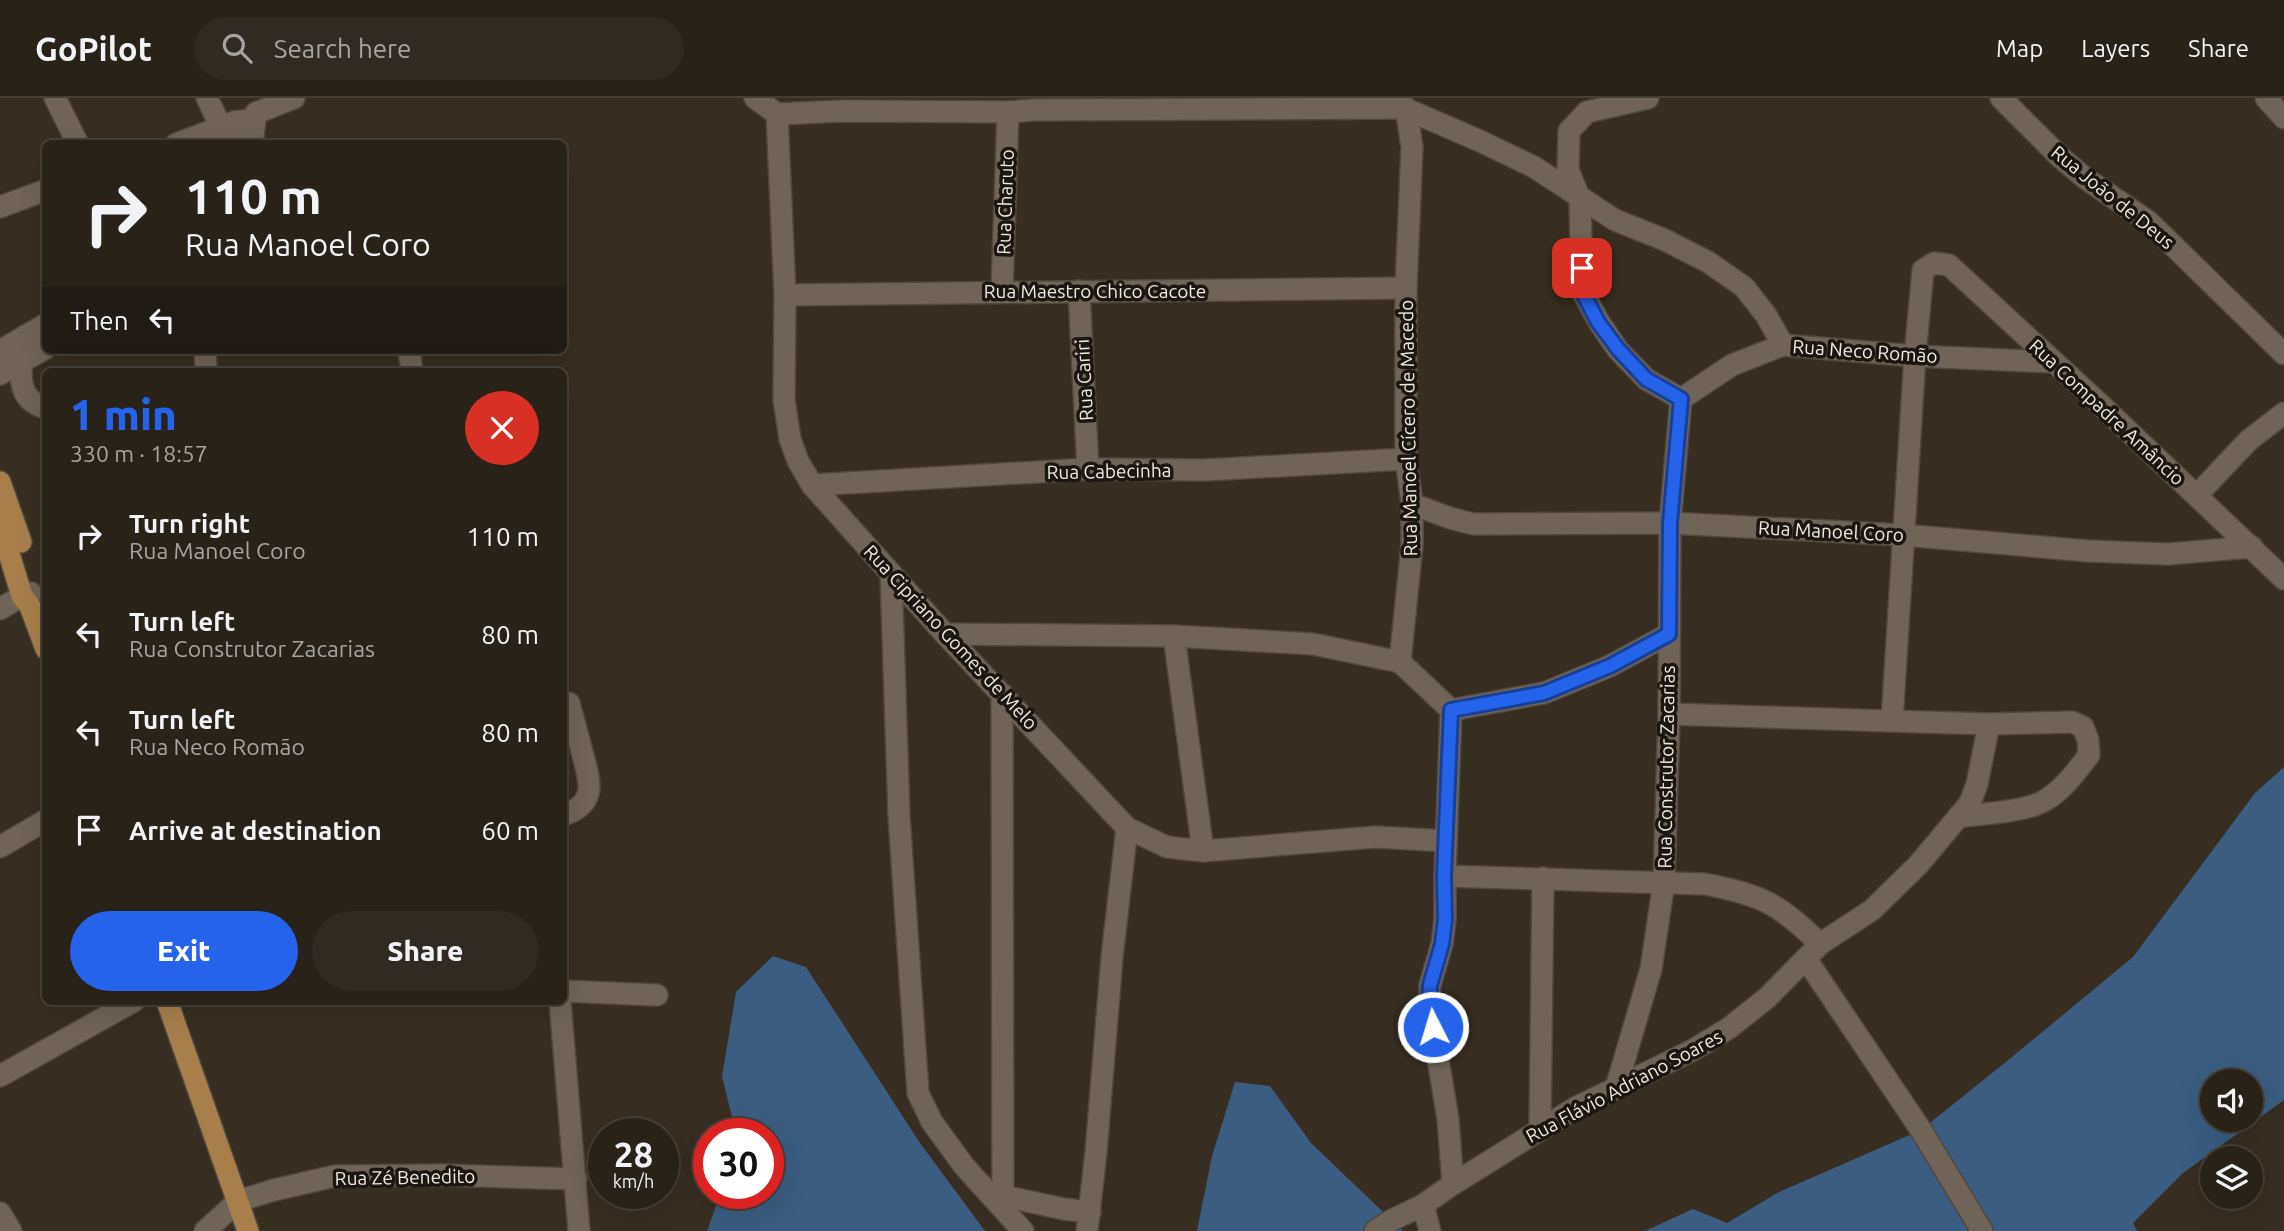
<!DOCTYPE html>
<html lang="en">
<head>
<meta charset="utf-8">
<style>
  :root { --surface:#292219; --page:#312a22; --text:#f1f3f6; --muted:#a5a4a2; --line:#453f38; --accent:#2563eb }
  body { margin:0; font-family:Ubuntu,sans-serif; background:var(--page); color:var(--text); height:100vh; display:flex; flex-direction:column; font-size:26px; white-space:nowrap }
  * { box-sizing:border-box; margin:0 }
  p { font-size:23px; color:var(--muted) }
  .icon { flex:none; width:38px; height:38px; fill:none; stroke:currentColor; stroke-width:2; stroke-linecap:round; stroke-linejoin:round }
  .map { position:relative; flex:1; overflow:hidden }
  .drawer { position:absolute; left:42px; top:270px; width:525px; height:637px; display:flex; flex-direction:column; background:var(--surface); border-radius:10px; box-shadow:0 7px 28px #0002,0 0 0 2px var(--line) }
  .drawer>* { flex:none }
  .guide { position:absolute; left:42px; top:42px; width:525px; height:214px; border-radius:10px; box-shadow:0 7px 28px #0002,0 0 0 2px var(--line); background:#292219; color:var(--text); overflow:hidden }
  .fabs { position:absolute; left:2200px; top:971px; display:grid; gap:14px }
  .fabs a { display:grid; place-items:center; width:63px; height:63px; border-radius:50%; background:var(--surface); box-shadow:0 7px 28px #0002,0 0 0 2px var(--line); font-size:35px }
  .speed { position:absolute; left:588px; top:1020px; display:flex; gap:14px; font-size:35px; font-weight:700; text-align:center }
  .speed>* { display:grid; place-content:center; width:91px; height:91px; border-radius:50%; background:var(--surface); box-shadow:0 7px 28px #0002,0 0 0 2px var(--line); line-height:1 }
  .speed small { font-size:18px; font-weight:400 }
  .speed .limit { border:10px solid #d22; background:#fff; color:#111 }
  .pin { position:absolute; display:grid; place-items:center; width:60px; height:60px; color:#fff; margin:-30px; border-radius:14px; box-shadow:0 4px 10px #0006 }
  .me { position:absolute; width:77px; margin:-38px; rotate:355deg; stroke-linejoin:round; filter:drop-shadow(0 0 5px #0008) }
  .turn { display:flex; align-items:center; gap:24px; height:147px; padding:0 28px; font-size:32px }
  .turn .icon { width:91px; height:91px; stroke-width:2.5 }
  .turn b { display:block; font-size:49px; line-height:60px }
  .then { display:flex; align-items:center; height:66px; padding:0 28px; background:#0003; gap:14px; font-size:26px }
  .round { display:grid; place-items:center; flex:none; width:74px; height:74px; border-radius:37px; background:var(--page) }
  .head { display:flex; align-items:center; justify-content:space-between; height:119px; padding:0 28px }
  h1 { font-size:42px; font-weight:800; line-height:52px; color:var(--accent) }
  .action { display:flex; gap:14px; margin-top:auto; padding:14px 28px }
  .action a { flex:1; height:80px; border-radius:42px; background:var(--accent); color:#fff; font-size:28px; font-weight:800; line-height:80px; text-align:center }
  .action a+a { background:var(--page); color:var(--text) }
  ul { padding:0; list-style:none }
  li { display:flex; align-items:center; gap:21px; height:98px; padding:0 28px }
  li div { flex:1 }
  li b { display:block; font-size:26px }
  li em { font-style:normal }
  header { display:flex; align-items:center; gap:42px; box-sizing:border-box; height:98px; padding:0 35px; background:var(--surface); border-bottom:2px solid var(--line) }
  header strong { font-size:33px }
  nav { display:flex; gap:38px; margin-inline-start:auto; font-size:24px }
  .search { width:490px; height:63px; background:var(--page); display:flex; align-items:center; gap:18px; box-sizing:border-box; padding:0 24px; border-radius:38px; color:var(--muted); font-size:26px }
  .map>svg:first-child { display:block }
</style>
</head>
<body>
<header>
<strong>GoPilot</strong>
<div class="search"><svg class="icon" aria-label="search" viewBox="0 0 24 24"><circle cx="10" cy="10" r="6"/><path d="M15 15l6 6"/></svg>Search here</div>
<nav><a>Map</a><a>Layers</a><a>Share</a></nav>
</header>
<div class="map">
<svg width="2284" height="1133" viewBox="0 0 2284 1133">
  <rect width="100%" height="100%" fill="#372d21"/>
  <g fill="#3a5d81" fill-rule="evenodd">
    <path d="M2284,669V1002L2183,1075L2133,1125L2137,1133H1645L1693,1111L1727,1125L1779,1094L1921,1032L2012,959L2133,859L2255,695ZM2212,984H2250V1022H2212Z"/>
    <path d="M773,858L806,869L920,1045L985,1133H707L720,1096H768V1036H736L722,978L736,894Z"/>
    <path d="M1235,984L1270,988L1311,1045L1403,1133H1197L1212,1058Z"/>
  </g>
  <g fill="none" stroke-linecap="round" stroke-linejoin="round">
    <g stroke="#50483d" stroke-width="24">
      <g id="minor">
        <path d="M55,0L78,46"/>
        <path d="M207,0L221,29"/>
        <path d="M755,0L777,16"/>
        <path d="M1648,0L1587,14L1569,33L1568,72L1580,101L1582,193L1599,224L1618,252L1646,281L1681,301L1732,267L1783,247L1915,258L2054,264"/>
        <path d="M2001,0L2060,59L2085,80L2149,124L2284,256"/>
        <path d="M2266,0L2284,20"/>
        <path d="M1397,7L1480,43L1534,69L1615,122L1665,142L1708,164L1744,189L1766,217L1783,247"/>
        <path d="M777,16L785,197L784,302L790,341L798,363L812,387L945,536L1127,730L1167,749L1203,753L1376,739L1446,743"/>
        <path d="M777,16L843,13L1008,14L1033,12L1406,10"/>
        <path d="M176,46L234,24L250,22L256,15L294,0"/>
        <path d="M232,46L234,24"/>
        <path d="M252,46L256,15"/>
        <path d="M0,109L46,92"/>
        <path d="M1079,193L1088,371"/>
        <path d="M1002,194L1008,14"/>
        <path d="M785,197L1406,190"/>
        <path d="M25,238C22,265 11,301 46,310"/>
        <path d="M205,252L206,273"/>
        <path d="M409,252L412,273"/>
        <path d="M0,253L46,226"/>
        <path d="M0,276L46,250"/>
        <path d="M812,387L1088,371L1205,372L1406,361"/>
        <path d="M2197,397L2249,342L2284,315"/>
        <path d="M1412,406L1450,420L1473,426L1670,425L1903,437L2088,453L2168,456L2252,449"/>
        <path d="M891,475L899,718L918,995L932,1024L964,1068L1023,1133"/>
        <path d="M0,511L22,498L31,495"/>
        <path d="M945,536L1174,538L1313,546L1400,564"/>
        <path d="M1174,538L1203,753"/>
        <path d="M1400,564L1412,447V406L1406,361V190L1412,49L1406,10"/>
        <path d="M1400,564L1451,612L1445,778V821L1442,846L1430,887L1429,907L1448,1021L1453,1086"/>
        <path d="M1002,596L1003,1110"/>
        <path d="M1451,612L1544,595L1610,568L1669,536"/>
        <path d="M1669,616L1989,626L2072,624L2083,629L2088,642L2089,657C2076,674 2063,692 2044,703C2024,714 1981,716 1958,719"/>
        <path d="M1892,623L1915,258L1923,172L1934,165L1949,167L2102,308L2284,481"/>
        <path d="M564,717C598,705 590,683 582,654C578,637 573,621 569,605"/>
        <path d="M0,749L46,722"/>
        <path d="M1445,778L1705,786C1761,797 1779,805 1820,846"/>
        <path d="M1806,861L1921,1032L1982,1133"/>
        <path d="M564,893L657,897"/>
        <path d="M560,903L579,1133"/>
        <path d="M0,978L134,903"/>
        <path d="M1616,990L1651,871L1664,784L1669,616L1670,425L1681,301"/>
        <path d="M1540,1031L1543,780"/>
        <path d="M1003,1098L1064,1111L1090,1114"/>
        <path d="M1423,1107L1430,1133"/>
        <path d="M0,1115L11,1133"/>
        <path d="M205,1133L238,1103L274,1092L335,1078L442,1077L576,1081"/>
        <path d="M1087,1133L1096,1054L1112,859L1127,730"/>
        <path d="M1375,1133L1392,1122L1423,1107L1453,1086L1575,1010L1693,952L1729,930L1767,900L1820,846L1872,812L1918,767L1970,705L1977,686L1989,626"/>
      </g>
    </g>
    <g stroke="#50483d" stroke-width="24">
      <g id="major">
        <path d="M0,384L21,444"/>
        <path d="M0,426L22,498L30,508L46,551"/>
        <path d="M167,903L248,1133"/>
      </g>
    </g>
    <use href="#minor" stroke="#706458" stroke-width="21"/>
    <use href="#major" stroke="#a87f4b" stroke-width="21"/>
  </g>
  <g fill="none" stroke-linecap="round" stroke-linejoin="round">
    <g stroke="#184099" stroke-width="18">
      <path id="route" d="M1433,929L1429,908L1430,887L1442,846L1445,821L1444,778L1451,612L1544,595L1610,568L1669,536L1670,425L1681,301L1646,281L1618,251L1598,224L1582,193V170"/>
    </g>
    <use href="#route" stroke="#2563eb" stroke-width="12"/>
  </g>
  <g text-anchor="middle" stroke-width="7" stroke-linejoin="round" paint-order="stroke">
    <g font-size="19" fill="#eee8e0" stroke="#1b1611">
      <text transform="translate(2113 99) rotate(39)" y="7">Rua João de Deus</text>
      <text transform="translate(1005 104) rotate(-88)" y="7">Rua Charuto</text>
      <text x="1095" y="200">Rua Maestro Chico Cacote</text>
      <text transform="translate(1865 253) rotate(4)" y="7">Rua Neco Romão</text>
      <text transform="translate(1084 282) rotate(-93)" y="7">Rua Cariri</text>
      <text transform="translate(2107 314) rotate(43)" y="7">Rua Compadre Amâncio</text>
      <text transform="translate(1408 330) rotate(-91)" y="7">Rua Manoel Cícero de Macedo</text>
      <text transform="translate(1109 373) rotate(-1)" y="7">Rua Cabecinha</text>
      <text transform="translate(1831 433) rotate(3)" y="7">Rua Manoel Coro</text>
      <text transform="translate(951 539) rotate(47)" y="7">Rua Cipriano Gomes de Melo</text>
      <text transform="translate(1666 669) rotate(-89)" y="7">Rua Construtor Zacarias</text>
      <text transform="translate(1624 988) rotate(-28)" y="7">Rua Flávio Adriano Soares</text>
      <text transform="translate(405 1079) rotate(-1)" y="7">Rua Zé Benedito</text>
    </g>
  </g>
</svg>
<div class="fabs">
<a><svg class="icon" aria-label="sound" viewBox="0 0 24 24"><path d="M4 9h4l5-4v14l-5-4H4zM17 9q2 3 0 6"/></svg></a>
<a><svg class="icon" aria-label="layers" viewBox="0 0 24 24"><path d="M12 4l9 5-9 5-9-5zM3 14l9 5 9-5"/></svg></a>
</div>
<div class="speed"><div>28<small>km/h</small></div><div class="limit">30</div></div>
<div class="pin" style="left:1582px;top:170px;background:#d93025"><svg class="icon" aria-label="arrive" viewBox="0 0 24 24"><path d="M6 21V4h12l-3 4 3 4H6"/></svg></div>
<svg class="me" style="left:1433px;top:929px" viewBox="-20 -20 40 40"><circle r="17" fill="#2563eb" stroke="#fff" stroke-width="3"/><path d="M0-11L8 9 0 5-8 9z" fill="#fff"/></svg>
<div class="guide">
<div class="turn"><svg class="icon" aria-label="right" viewBox="0 0 24 24"><path d="M7 20v-9h11M14 6l5 5-5 5"/></svg><div><b>110 m</b>Rua Manoel Coro</div></div>
<div class="then">Then<svg class="icon" aria-label="left" viewBox="0 0 24 24"><path d="M17 20v-9H6M10 6l-5 5 5 5"/></svg></div>
</div>
<section class="drawer">
<div class="head"><div><h1>1 min</h1><p>330 m · 18:57</p></div><a class="round" style="background:#d93025;color:#fff"><svg class="icon" aria-label="close" viewBox="0 0 24 24"><path d="M6 6l12 12M18 6L6 18"/></svg></a></div>
<ul>
<li><svg class="icon" aria-label="right" viewBox="0 0 24 24"><path d="M7 20v-9h11M14 6l5 5-5 5"/></svg><div><b>Turn right</b><p>Rua Manoel Coro</p></div><em>110 m</em></li>
<li><svg class="icon" aria-label="left" viewBox="0 0 24 24"><path d="M17 20v-9H6M10 6l-5 5 5 5"/></svg><div><b>Turn left</b><p>Rua Construtor Zacarias</p></div><em>80 m</em></li>
<li><svg class="icon" aria-label="left" viewBox="0 0 24 24"><path d="M17 20v-9H6M10 6l-5 5 5 5"/></svg><div><b>Turn left</b><p>Rua Neco Romão</p></div><em>80 m</em></li>
<li><svg class="icon" aria-label="arrive" viewBox="0 0 24 24"><path d="M6 21V4h12l-3 4 3 4H6"/></svg><div><b>Arrive at destination</b></div><em>60 m</em></li>
</ul>
<div class="action"><a>Exit</a><a>Share</a></div>
</section>
</div>
</body>
</html>
